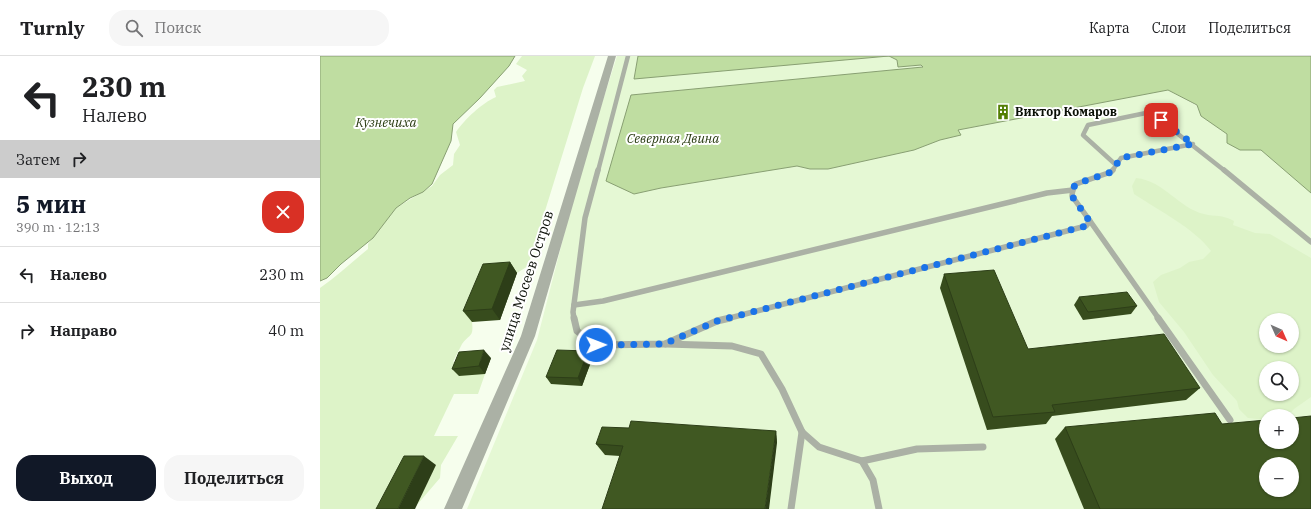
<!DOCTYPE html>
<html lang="ru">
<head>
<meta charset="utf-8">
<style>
  :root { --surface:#fff; --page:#f6f6f6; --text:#202124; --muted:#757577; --line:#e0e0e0; --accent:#111827 }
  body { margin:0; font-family:"IBM Plex Serif",serif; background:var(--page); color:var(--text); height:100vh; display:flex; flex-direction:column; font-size:15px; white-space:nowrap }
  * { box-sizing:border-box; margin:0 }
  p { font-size:13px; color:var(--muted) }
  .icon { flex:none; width:22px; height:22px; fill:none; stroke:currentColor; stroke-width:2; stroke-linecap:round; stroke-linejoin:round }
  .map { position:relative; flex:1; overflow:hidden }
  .drawer { display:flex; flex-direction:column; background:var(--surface); width:320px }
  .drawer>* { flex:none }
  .top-card { background:#fff; color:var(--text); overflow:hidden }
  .needle { width:26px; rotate:135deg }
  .tools { position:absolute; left:939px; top:257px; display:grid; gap:8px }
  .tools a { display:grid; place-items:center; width:40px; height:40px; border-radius:50%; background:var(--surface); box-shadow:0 1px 3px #0004; font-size:20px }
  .pin { position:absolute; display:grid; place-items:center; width:34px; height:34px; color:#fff; margin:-17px; border-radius:8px; box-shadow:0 2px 6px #0006 }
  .me { position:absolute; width:44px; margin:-22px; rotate:89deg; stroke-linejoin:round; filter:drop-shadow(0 0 3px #0008) }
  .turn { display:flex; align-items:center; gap:14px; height:84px; padding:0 16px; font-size:18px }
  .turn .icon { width:52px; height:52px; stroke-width:2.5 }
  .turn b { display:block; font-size:28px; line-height:34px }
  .then { display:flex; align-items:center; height:38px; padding:0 16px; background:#0003; gap:8px; font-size:15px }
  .round { display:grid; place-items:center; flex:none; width:42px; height:42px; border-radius:16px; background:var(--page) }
  .head { display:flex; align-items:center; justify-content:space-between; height:68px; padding:0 16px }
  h1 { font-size:24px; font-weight:800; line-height:30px; color:var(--accent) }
  .primary-button { display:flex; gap:8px; margin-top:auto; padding:8px 16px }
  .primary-button a { flex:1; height:46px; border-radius:16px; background:var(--accent); color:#fff; font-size:16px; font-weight:800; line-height:46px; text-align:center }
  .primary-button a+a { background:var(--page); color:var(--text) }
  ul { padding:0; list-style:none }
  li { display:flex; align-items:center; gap:12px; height:56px; padding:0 16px; border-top:1px solid var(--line) }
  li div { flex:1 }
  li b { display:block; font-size:15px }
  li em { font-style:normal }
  header { display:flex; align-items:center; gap:24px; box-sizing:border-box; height:56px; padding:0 20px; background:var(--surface); border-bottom:1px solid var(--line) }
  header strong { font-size:19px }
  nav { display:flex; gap:22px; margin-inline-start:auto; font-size:14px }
  .search { width:280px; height:36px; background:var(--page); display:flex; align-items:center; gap:10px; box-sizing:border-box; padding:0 14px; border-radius:16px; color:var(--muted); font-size:15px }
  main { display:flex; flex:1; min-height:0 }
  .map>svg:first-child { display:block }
</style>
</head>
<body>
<header>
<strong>Turnly</strong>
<div class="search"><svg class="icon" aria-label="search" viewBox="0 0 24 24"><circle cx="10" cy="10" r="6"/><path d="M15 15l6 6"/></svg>Поиск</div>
<nav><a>Карта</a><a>Слои</a><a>Поделиться</a></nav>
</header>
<main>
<section class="drawer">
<div class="top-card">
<div class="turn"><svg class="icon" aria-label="left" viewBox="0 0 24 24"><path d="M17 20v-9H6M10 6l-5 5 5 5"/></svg><div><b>230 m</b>Налево</div></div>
<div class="then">Затем<svg class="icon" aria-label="right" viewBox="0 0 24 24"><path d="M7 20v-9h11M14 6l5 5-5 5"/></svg></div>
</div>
<div class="head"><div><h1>5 мин</h1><p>390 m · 12:13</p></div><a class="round" style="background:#d93025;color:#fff"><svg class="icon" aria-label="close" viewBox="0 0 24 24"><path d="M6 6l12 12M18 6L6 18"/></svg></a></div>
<ul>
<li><svg class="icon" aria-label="left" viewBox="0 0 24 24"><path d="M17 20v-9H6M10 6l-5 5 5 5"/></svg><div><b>Налево</b></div><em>230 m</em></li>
<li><svg class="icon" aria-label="right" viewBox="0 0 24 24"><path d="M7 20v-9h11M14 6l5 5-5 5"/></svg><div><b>Направо</b></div><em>40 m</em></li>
</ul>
<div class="primary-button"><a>Выход</a><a>Поделиться</a></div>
</section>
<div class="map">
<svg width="991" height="453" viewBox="0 0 991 453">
  <rect width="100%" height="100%" fill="#f6feed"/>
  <path fill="#e5f8d4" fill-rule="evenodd" d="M297,0H318L314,22L570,0L577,4L578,11L601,9L603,12L311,39L314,138L341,132L477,110L490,113H508L594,94L620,84L641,79L638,74L848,34L877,50L881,60L907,78L920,94H941L991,137V453H147L217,284L260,117ZM946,264H972V290H946ZM946,312H972V338H946ZM946,360H972V386H946ZM946,408H972V434H946Z"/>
  <g fill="#ddf3c8" fill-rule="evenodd">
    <path d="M202,0H275L263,32L208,210L197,217L170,219L152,266C154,282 149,278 142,288C139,294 136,300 133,306L145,304L165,318L158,338H134L114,380H138L121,409L120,422L96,450L75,453H0V232C17,220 32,206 48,193V188L76,152L112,130L120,119L133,109L134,98L140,89L136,76C145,63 162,47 176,41L174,34L177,31L205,25L202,20L207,14L196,8Z"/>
    <path d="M816,122C845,125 858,152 884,158C896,161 901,158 914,165L913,169L935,177L950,178L991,202V341L974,353L969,359L946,360V364L928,362L919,353L917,345L893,319L864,276L839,246L833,226L841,219L860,212L869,206L883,203L891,195C874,172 838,154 814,138L812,130ZM946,264H972V290H946ZM946,312H972V338H946Z"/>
  </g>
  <g fill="#bfdda1" stroke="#889f72">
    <path d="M0,0H195L189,10L160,42L133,68L131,85L112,128L103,136L90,142L76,152L53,182L21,208L7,222L0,225Z"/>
    <path d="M318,0H991V137L941,94H920L907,87V78L881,60L877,49L848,34L638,74L641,79L620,84L594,94L508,113H490L477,110L341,132L314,138L286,125L311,39L603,11L601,9L578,11L577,4L569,0L314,23Z"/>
  </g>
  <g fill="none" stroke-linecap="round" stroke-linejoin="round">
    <g stroke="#abb1a5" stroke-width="4.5">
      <path d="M830,56L905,115"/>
      <path d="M796,109L763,79L768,69L850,52"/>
      <path d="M278,115L308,0"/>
      <path d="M792,115L801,102L873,88"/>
    </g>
    <g stroke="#abb1a5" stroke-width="5.5">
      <path d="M904,114L991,186"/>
      <path d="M770,165L839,263"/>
      <path d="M254,249L283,245L727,137L753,134"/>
      <path d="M254,263L253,256L265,162L278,114"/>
      <path d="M406,263L766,170L770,165L752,140L753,132L756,128L791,116L793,114"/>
    </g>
    <g stroke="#abb1a5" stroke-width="7">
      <path d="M254,262L257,275L276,289L345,288L397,265L410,262"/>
      <path d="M838,262L910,364"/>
      <path d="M346,288L412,290L441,298L462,333L482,376L499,391L542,405L597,393L663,391"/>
      <path d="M542,405L553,424L559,453"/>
      <path d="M471,453L482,376"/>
    </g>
    <path fill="#abb1a5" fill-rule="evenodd" d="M288,0H296L215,280L142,453H124L201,280Z"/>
  </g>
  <g fill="#374c1d">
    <path d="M190,206L197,217L180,264L152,266L143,255Z"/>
    <path d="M624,218L708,293L880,332L866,344L732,360L726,368L667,374L620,232Z"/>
    <path d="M759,241L817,250L811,258L763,264L754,249Z"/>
    <path d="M268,295L272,303L262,330L231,328L226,321Z"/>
    <path d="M171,302L165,318L139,320L132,313Z"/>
    <path d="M902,368L991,453H764L735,383L745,371Z"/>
    <path d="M309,372L456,375L457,387L300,400L285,399L276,388Z"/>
  </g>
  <g fill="#2d3e18">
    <path d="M190,206L197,217L180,264L172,253Z"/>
    <path d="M164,294L171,302L165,318L159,310Z"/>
    <path d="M268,295L272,303L262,330L258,322Z"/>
    <path d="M456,375L457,387L449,453H445Z"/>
    <path d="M104,400L116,409L95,453H78Z"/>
  </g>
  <g fill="#405822" stroke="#2d3e18" fill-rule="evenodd">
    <path d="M190,206L172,253L143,255L163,208Z"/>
    <path d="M674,214L708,293L844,278L880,332L732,349L735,356L673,361L624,218Z"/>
    <path d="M807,236L817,250L768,256L759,241Z"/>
    <path d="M164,294L159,310L132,313L139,296Z"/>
    <path d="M237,294L268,295L258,322L226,321Z"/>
    <path d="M895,357L902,368L946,364V386H972V362L991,360V453H780L745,371ZM946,408H972V434H946Z"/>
    <path d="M311,365L456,375L445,453H282L303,390L276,388L282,371L309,372Z"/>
    <path d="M84,400H104L78,453H56Z"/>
  </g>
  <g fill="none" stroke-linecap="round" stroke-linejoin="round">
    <path stroke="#1a73e8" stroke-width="7" stroke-dasharray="0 12.6" d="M276,289L344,288L397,265L766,170L770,166L752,140L753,132L756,128L791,116L801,102L873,88L841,64"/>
  </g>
  <defs>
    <g id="building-bare" transform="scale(1.2)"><path d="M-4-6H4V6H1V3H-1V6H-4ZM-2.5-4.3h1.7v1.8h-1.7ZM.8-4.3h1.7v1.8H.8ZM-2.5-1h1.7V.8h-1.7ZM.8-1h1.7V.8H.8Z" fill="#537e03" stroke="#fff" stroke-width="2.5" paint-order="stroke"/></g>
  </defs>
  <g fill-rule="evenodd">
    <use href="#building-bare" x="683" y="56"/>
  </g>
  <g text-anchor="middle" stroke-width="4" stroke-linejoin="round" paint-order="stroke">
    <g font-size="12" font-weight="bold" fill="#090e05" stroke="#fff" text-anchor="start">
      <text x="695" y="60">Виктор Комаров</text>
    </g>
    <g font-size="13" font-style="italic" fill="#283a10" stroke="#fff">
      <text x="66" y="71">Кузнечиха</text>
      <text x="353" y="87">Северная Двина</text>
    </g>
    <g font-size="14" fill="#090e05" stroke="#fff">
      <text transform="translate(206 225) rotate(-72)" y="5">улица Мосеев Остров</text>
    </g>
  </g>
</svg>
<div class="tools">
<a><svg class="needle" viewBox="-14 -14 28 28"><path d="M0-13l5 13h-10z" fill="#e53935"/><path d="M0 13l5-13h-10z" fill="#757577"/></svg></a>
<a><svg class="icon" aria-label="search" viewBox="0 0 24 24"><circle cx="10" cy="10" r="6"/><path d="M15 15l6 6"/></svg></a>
<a>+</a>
<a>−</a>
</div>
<div class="pin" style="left:841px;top:64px;background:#d93025"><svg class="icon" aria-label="arrive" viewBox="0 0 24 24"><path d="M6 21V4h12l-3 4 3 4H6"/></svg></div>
<svg class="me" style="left:276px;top:289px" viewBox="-20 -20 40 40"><circle r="17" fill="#1a73e8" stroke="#fff" stroke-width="3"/><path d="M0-11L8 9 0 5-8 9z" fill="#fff"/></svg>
</div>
</main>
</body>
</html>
